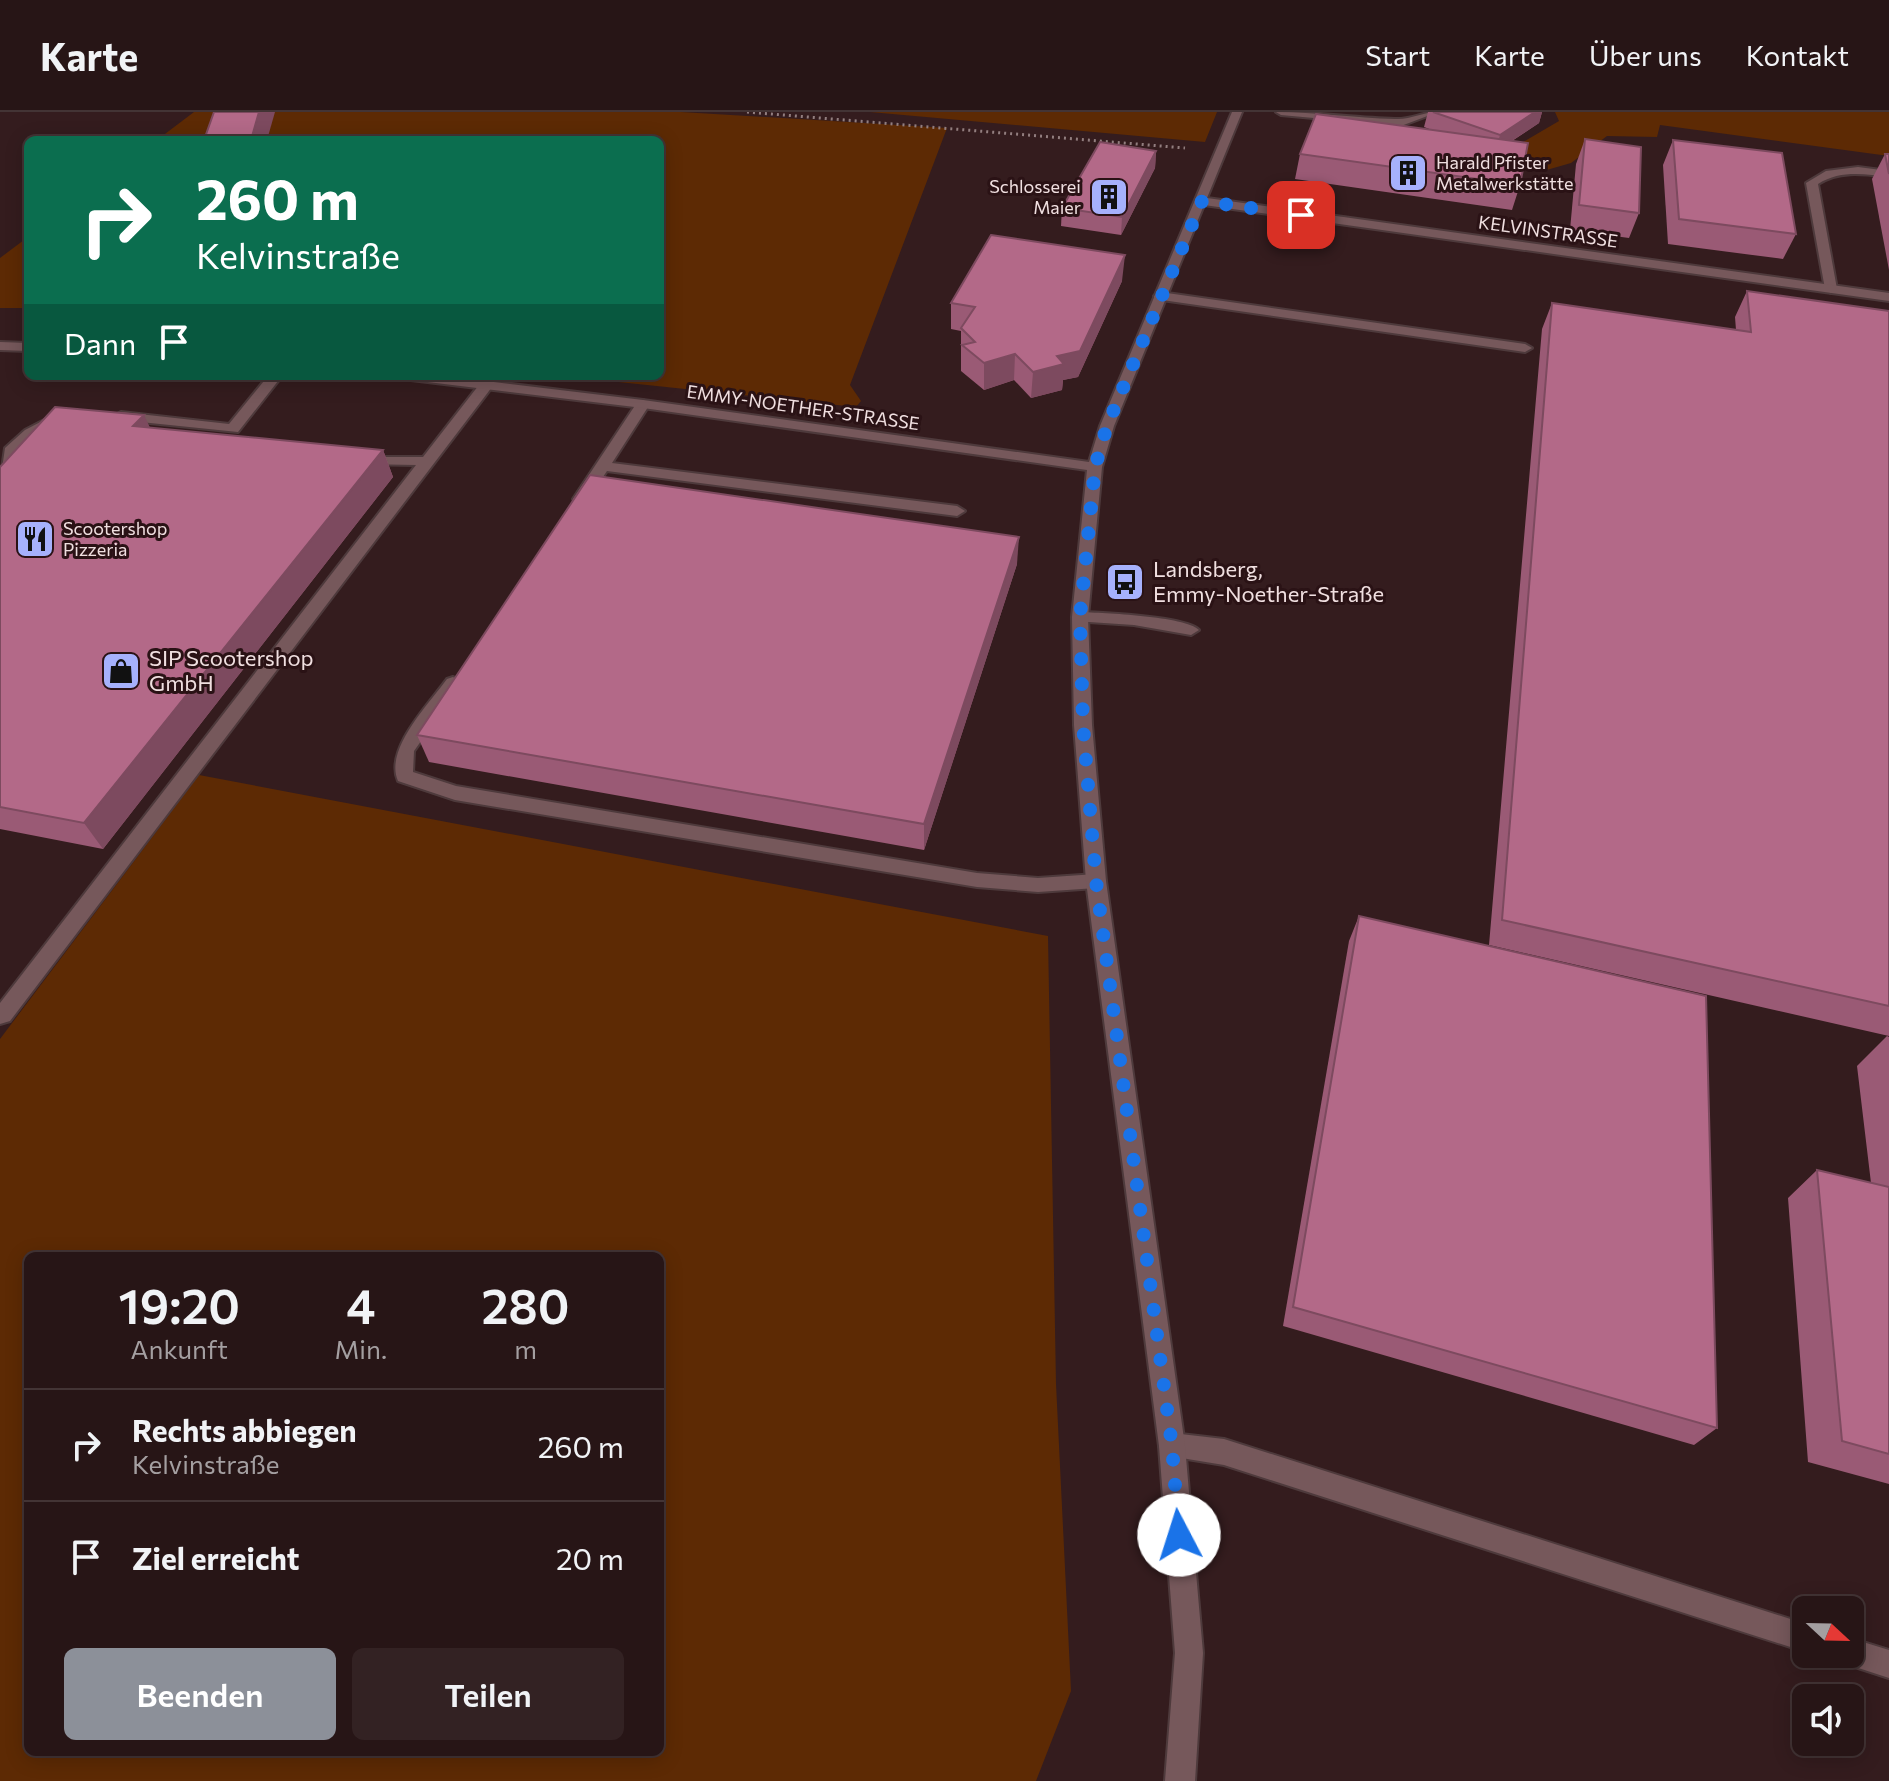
<!DOCTYPE html>
<html lang="de">
<head>
<meta charset="utf-8">
<style>
  :root { --surface:#271516; --page:#332223; --text:#f1f3f6; --muted:#a49fa1; --line:#433435; --accent:#8c9099 }
  body { margin:0; font-family:Commissioner,sans-serif; background:var(--page); color:var(--text); height:100vh; display:flex; flex-direction:column; font-size:30px; white-space:nowrap }
  * { box-sizing:border-box; margin:0 }
  p { font-size:26px; color:var(--muted) }
  .icon { flex:none; width:44px; height:44px; fill:none; stroke:currentColor; stroke-width:2; stroke-linecap:round; stroke-linejoin:round }
  .map { position:relative; flex:1; overflow:hidden }
  .drawer { position:absolute; left:24px; top:1140px; width:640px; height:504px; display:flex; flex-direction:column; background:var(--surface); border-radius:12px; box-shadow:0 4px 20px #0003,0 0 0 2px var(--line) }
  .drawer>* { flex:none }
  .banner { position:absolute; left:24px; top:24px; width:640px; height:244px; border-radius:12px; box-shadow:0 4px 20px #0003,0 0 0 2px var(--line); background:#0b6e4f; color:#fff; overflow:hidden }
  .needle { width:52px; rotate:112deg }
  .tools { position:absolute; left:1792px; top:1484px; display:grid; gap:16px }
  .tools a { display:grid; place-items:center; width:72px; height:72px; border-radius:12px; background:var(--surface); box-shadow:0 4px 20px #0003,0 0 0 2px var(--line); font-size:40px }
  .pin { position:absolute; display:grid; place-items:center; width:68px; height:68px; color:#fff; margin:-34px; border-radius:16px; box-shadow:0 4px 12px #0006 }
  .me { position:absolute; width:88px; margin:-44px; rotate:355deg; stroke-linejoin:round; filter:drop-shadow(0 0 6px #0008) }
  .turn { display:flex; align-items:center; gap:28px; height:168px; padding:0 40px; font-size:36px }
  .turn .icon { width:104px; height:104px; stroke-width:2.5 }
  .turn b { display:block; font-size:56px; line-height:68px }
  .then { display:flex; align-items:center; height:76px; padding:0 40px; background:#0003; gap:16px; font-size:30px }
  .eta { display:flex; justify-content:space-evenly; align-items:center; height:136px; text-align:center }
  .eta b { font-size:48px; font-weight:600; line-height:56px }
  .cta { display:flex; gap:16px; margin-top:auto; padding:16px 40px }
  .cta a { flex:1; height:92px; border-radius:12px; background:var(--accent); color:#fff; font-size:32px; font-weight:600; line-height:92px; text-align:center }
  .cta a+a { background:var(--page); color:var(--text) }
  ul { padding:0; list-style:none }
  li { display:flex; align-items:center; gap:24px; height:112px; padding:0 40px; border-top:2px solid var(--line) }
  li div { flex:1 }
  li b { display:block; font-size:30px }
  li em { font-style:normal }
  header { display:flex; align-items:center; gap:48px; box-sizing:border-box; height:112px; padding:0 40px; background:var(--surface); border-bottom:2px solid var(--line) }
  header strong { font-size:38px }
  nav { display:flex; gap:44px; margin-inline-start:auto; font-size:28px }
  .map>svg:first-child { display:block }
</style>
</head>
<body>
<header>
<strong>Karte</strong>
<nav><a>Start</a><a>Karte</a><a>Über uns</a><a>Kontakt</a></nav>
</header>
<div class="map">
<svg width="1889" height="1669" viewBox="0 0 1889 1669">
  <rect width="100%" height="100%" fill="#341c1e"/>
  <g fill="#5d2a04" fill-rule="evenodd">
    <path d="M194,0H681L947,16L850,273L861,289L856,295L561,264H660V28H157Z"/>
    <path d="M870,0H1217L1205,30Z"/>
    <path d="M1555,0H1889V44L1660,13L1657,25L1607,24L1571,51L1543,59L1501,43L1559,9Z"/>
    <path d="M28,125V196H0V146Z"/>
    <path d="M199,663L1048,824L1056,1272L1071,1579L1036,1669H0V927ZM28,1144H660V1640H28Z"/>
  </g>
  <g fill="none" stroke-linecap="round" stroke-linejoin="round">
    <g stroke="#4e3a3c" stroke-width="4">
      <g id="service">
        <path d="M1276,0C1316,0 1355,6 1395,7C1410,8 1423,0 1438,0L1401,14L1281,3Z"/>
        <path d="M1858,55L1889,59V65C1864,62 1840,58 1818,72L1837,177L1831,181L1825,177L1806,71L1826,59Z"/>
        <path d="M1160,180L1525,232L1532,236L1525,240L1155,187L1154,184Z"/>
        <path d="M268,264H282L238,320L121,308L114,304L121,300L229,312Z"/>
        <path d="M487,268L494,272L492,275L10,909L0,912V891L416,353L361,352L356,351V345H423L482,269Z"/>
        <path d="M643,288L650,292L612,351L957,394L965,399L957,404L607,359L586,390H576L573,387L638,289Z"/>
        <path d="M54,303L59,304V310L35,324L17,340L16,351L5,370L0,371L5,336L25,318Z"/>
        <path d="M1080,500C1103,501 1185,504 1199,518L1191,523L1134,513L1074,509V501Z"/>
        <path d="M453,565L462,571L414,639L413,660L456,674L977,761L1038,766L1096,762L1103,764L1106,769L1103,774L1096,776L1038,780L977,775L455,688L398,669C384,637 429,592 447,567Z"/>
        <path d="M1172,1321L1224,1327L1806,1512V1540L1224,1353L1163,1343L1159,1334L1163,1325Z"/>
        <path d="M1850,1526L1889,1538V1566L1840,1550L1837,1542H1850Z"/>
      </g>
    </g>
    <g stroke="#4e3a3c" stroke-width="4">
      <g id="minor">
        <path d="M1232,0H1242L1207,86L1889,181V189L1204,93L1114,314L1102,355L1088,505L1092,613L1106,769L1185,1334L1203,1541L1195,1669H1165L1175,1541L1159,1334L1086,769L1074,613L1072,505L1087,358L643,296L411,268L404,264H445L643,288L1089,350L1100,314Z"/>
        <path d="M0,230L28,231V239L0,238Z"/>
      </g>
    </g>
    <path stroke="#927e7f" stroke-width="3" stroke-dasharray="2 4" stroke-linecap="butt" d="M747,0L1185,36"/>
    <use href="#service" fill="#76585b" fill-rule="evenodd"/>
    <use href="#minor" fill="#76585b" fill-rule="evenodd"/>
  </g>
  <g fill="#9a5a75">
    <path d="M1428,0H1542L1539,11L1512,29L1520,73L1512,98L1295,67L1300,42L1432,18L1424,15Z"/>
    <path d="M1585,27L1639,101L1629,126L1570,118L1576,52Z"/>
    <path d="M1673,28L1796,122L1783,147L1668,132L1663,53Z"/>
    <path d="M1156,39L1155,56L1121,123L1061,114L1062,96Z"/>
    <path d="M1885,42H1889V158L1872,67Z"/>
    <path d="M1122,169L1078,265L1063,268L1062,278L1031,286L1014,268L984,278L961,259V219L951,217V191Z"/>
    <path d="M1747,179L1889,199V924L1489,833L1542,217L1552,191L1736,218L1735,205Z"/>
    <path d="M150,316L383,338L393,365L103,737L0,717V355Z"/>
    <path d="M1017,452L924,738L429,650L417,623Z"/>
    <path d="M1359,804L1717,1316L1694,1333L1283,1214L1349,829Z"/>
    <path d="M1887,924L1889,925V1372L1808,1350L1788,1086L1817,1058L1871,1071L1857,954Z"/>
  </g>
  <g fill="#7d4a5f">
    <path d="M259,0H275L267,28H251Z"/>
    <path d="M1535,0H1542L1539,11L1495,40L1500,23Z"/>
    <path d="M1156,39L1155,56L1121,123L1122,105Z"/>
    <path d="M1125,143L1122,169L1078,265L1063,268L1062,278L1031,286L1033,260L1057,244Z"/>
    <path d="M1015,242L1014,268L984,278V251Z"/>
    <path d="M144,303L157,330L133,314Z"/>
    <path d="M383,338L393,365L103,737L84,711Z"/>
    <path d="M1019,425L1017,452L924,738V712Z"/>
  </g>
  <g fill="#b36988" stroke="#7d4a5f" stroke-width="2">
    <path d="M214,0H259L251,28H204Z"/>
    <path d="M1433,0H1535L1500,23Z"/>
    <path d="M1316,2L1528,31L1520,73L1300,42Z"/>
    <path d="M1585,27L1641,35L1639,101L1579,93Z"/>
    <path d="M1673,28L1782,41L1796,122L1679,107Z"/>
    <path d="M1100,30L1156,39L1122,105L1062,96Z"/>
    <path d="M1885,42H1889V62Z"/>
    <path d="M991,123L1125,143L1080,239L1057,244L1064,252L1033,260L1015,242L984,251L962,233L975,230L961,216L975,195L951,191Z"/>
    <path d="M1747,179L1889,199V894L1502,808L1552,191L1751,220Z"/>
    <path d="M55,295L144,303L133,314L383,338L84,711L0,695V355Z"/>
    <path d="M590,363L1019,425L924,712L417,623Z"/>
    <path d="M1359,804L1706,884L1717,1316L1293,1195Z"/>
    <path d="M1817,1058L1889,1075V1342L1842,1329Z"/>
  </g>
  <g fill="none" stroke-linecap="round" stroke-linejoin="round">
    <path stroke="#1a73e8" stroke-width="14" stroke-dasharray="0 25.2" d="M1179,1423L1172,1334L1096,769L1083,613L1080,505L1095,355L1107,314L1202,89L1301,103"/>
  </g>
  <defs>
    <g id="building-square" transform="scale(2)"><rect x="-9" y="-9" width="18" height="18" rx="4" fill="#a6b1fc" stroke="#2a1215"/><path d="M-4-6H4V6H1V3H-1V6H-4ZM-2.5-4.3h1.7v1.8h-1.7ZM.8-4.3h1.7v1.8H.8ZM-2.5-1h1.7V.8h-1.7ZM.8-1h1.7V.8H.8Z" fill="#111"/></g>
    <g id="restaurant-square" transform="scale(2)"><rect x="-9" y="-9" width="18" height="18" rx="4" fill="#a6b1fc" stroke="#2a1215"/><path d="M-5-6h1v4h1v-4h1v4h1v-4h1v5L-1.5 .5V6h-2V.5L-5-1ZM5-6V6H3V1.5H1.5Q1.5-4 5-6Z" fill="#111"/></g>
    <g id="bus-square" transform="scale(2)"><rect x="-9" y="-9" width="18" height="18" rx="4" fill="#a6b1fc" stroke="#2a1215"/><path d="M-5-6H5V4H4V6H2V4H-2V6H-4V4H-5ZM-3.5-4V0h7V-4ZM-3.5 1.2v1.5H-2V1.2ZM2 1.2v1.5H3.5V1.2Z" fill="#111"/></g>
    <g id="shop-square" transform="scale(2)"><rect x="-9" y="-9" width="18" height="18" rx="4" fill="#a6b1fc" stroke="#2a1215"/><path d="M-5-2.5h2.3a2.7 3.5 0 0 1 5.4 0H5L5.5 6h-11ZM-1.5-2.5h3a1.5 2.3 0 0 0-3 0Z" fill="#111"/></g>
  </defs>
  <g fill-rule="evenodd">
    <use href="#building-square" x="1408" y="61"/>
    <use href="#building-square" x="1109" y="85"/>
    <use href="#restaurant-square" x="35" y="427"/>
    <use href="#bus-square" x="1125" y="470"/>
    <use href="#shop-square" x="121" y="559"/>
  </g>
  <g text-anchor="middle" stroke-width="6" stroke-linejoin="round" paint-order="stroke">
    <g font-size="18" fill="#f0dfe0" stroke="#2a1215" text-anchor="start">
      <text x="1436" y="57">Harald Pfister<tspan x="1436" dy="21">Metalwerkstätte</tspan></text>
      <text x="1081" y="81" text-anchor="end">Schlosserei<tspan x="1081" dy="21">Maier</tspan></text>
      <text x="63" y="423">Scootershop<tspan x="63" dy="21">Pizzeria</tspan></text>
    </g>
    <g font-size="18" fill="#f0dfe0" stroke="#2a1215">
      <text transform="translate(1548 120) rotate(8)" y="6">KELVINSTRASSE</text>
      <text transform="translate(803 296) rotate(8)" y="6">EMMY-NOETHER-STRASSE</text>
    </g>
    <g font-size="22" fill="#f0dfe0" stroke="#2a1215" text-anchor="start">
      <text x="1153" y="465">Landsberg,<tspan x="1153" dy="25">Emmy-Noether-Straße</tspan></text>
      <text x="149" y="554">SIP Scootershop<tspan x="149" dy="25">GmbH</tspan></text>
    </g>
  </g>
</svg>
<div class="tools">
<a><svg class="needle" viewBox="-14 -14 28 28"><path d="M0-13l5 13h-10z" fill="#e53935"/><path d="M0 13l5-13h-10z" fill="#a49fa1"/></svg></a>
<a><svg class="icon" aria-label="sound" viewBox="0 0 24 24"><path d="M4 9h4l5-4v14l-5-4H4zM17 9q2 3 0 6"/></svg></a>
</div>
<div class="pin" style="left:1301px;top:103px;background:#d93025"><svg class="icon" aria-label="arrive" viewBox="0 0 24 24"><path d="M6 21V4h12l-3 4 3 4H6"/></svg></div>
<svg class="me" style="left:1179px;top:1423px" viewBox="-20 -20 40 40"><circle r="19" fill="#fff"/><path d="M0-13L10 11 0 6-10 11z" fill="#1a73e8"/></svg>
<div class="banner">
<div class="turn"><svg class="icon" aria-label="right" viewBox="0 0 24 24"><path d="M7 20v-9h11M14 6l5 5-5 5"/></svg><div><b>260 m</b>Kelvinstraße</div></div>
<div class="then">Dann<svg class="icon" aria-label="arrive" viewBox="0 0 24 24"><path d="M6 21V4h12l-3 4 3 4H6"/></svg></div>
</div>
<section class="drawer">
<div class="eta">
<div><b>19:20</b><p>Ankunft</p></div>
<div><b>4</b><p>Min.</p></div>
<div><b>280</b><p>m</p></div>
</div>
<ul>
<li><svg class="icon" aria-label="right" viewBox="0 0 24 24"><path d="M7 20v-9h11M14 6l5 5-5 5"/></svg><div><b>Rechts abbiegen</b><p>Kelvinstraße</p></div><em>260 m</em></li>
<li><svg class="icon" aria-label="arrive" viewBox="0 0 24 24"><path d="M6 21V4h12l-3 4 3 4H6"/></svg><div><b>Ziel erreicht</b></div><em>20 m</em></li>
</ul>
<div class="cta"><a>Beenden</a><a>Teilen</a></div>
</section>
</div>
</body>
</html>
